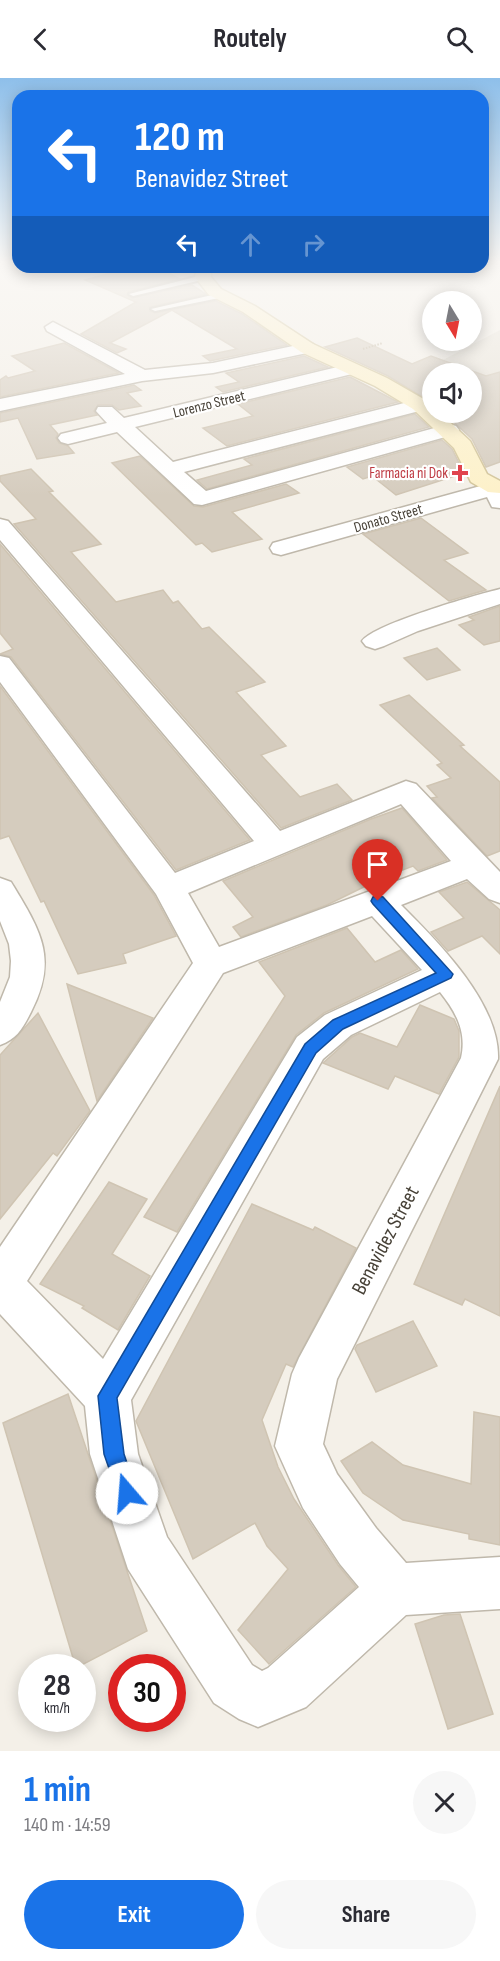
<!DOCTYPE html>
<html lang="en">
<head>
<meta charset="utf-8">
<style>
  :root { --surface:#fff; --page:#f7f7f7; --text:#2b2b33; --muted:#7c7c81; --accent:#1a73e8 }
  body { margin:0; font-family:"Sofia Sans Condensed",sans-serif; background:var(--page); color:var(--text); height:100vh; display:flex; flex-direction:column; font-size:22px; white-space:nowrap }
  * { box-sizing:border-box; margin:0 }
  p { font-size:20px; color:var(--muted) }
  .icon { flex:none; width:33px; height:33px; fill:none; stroke:currentColor; stroke-width:2; stroke-linecap:round; stroke-linejoin:round }
  .map { position:relative; height:1673px; overflow:hidden }
  .drawer { display:flex; flex-direction:column; background:var(--surface); flex:1 }
  .drawer>* { flex:none }
  .guide { position:absolute; left:12px; top:12px; width:477px; height:183px; border-radius:18px; box-shadow:0 3px 15px #0003; background:#1a73e8; color:#fff; overflow:hidden }
  .needle { width:39px; rotate:170deg }
  .controls { position:absolute; left:422px; top:213px; display:grid; gap:12px }
  .controls a { display:grid; place-items:center; width:60px; height:60px; border-radius:50%; background:var(--surface); box-shadow:0 3px 15px #0003; font-size:30px }
  .speed { position:absolute; left:18px; top:1576px; display:flex; gap:12px; font-size:30px; font-weight:700; text-align:center }
  .speed>* { display:grid; place-content:center; width:78px; height:78px; border-radius:50%; background:var(--surface); box-shadow:0 3px 15px #0003; line-height:1 }
  .speed small { font-size:15px; font-weight:400 }
  .speed .limit { border:9px solid #d22; background:#fff; color:#111 }
  .pin { position:absolute; display:grid; place-items:center; width:51px; height:51px; color:#fff; margin:-62px -26px; border-radius:50% 50% 50% 0; rotate:-45deg; box-shadow:0 0 6px #0007 }
  .pin .icon { rotate:45deg }
  .me { position:absolute; width:66px; margin:-33px; rotate:342deg; stroke-linejoin:round; filter:drop-shadow(0 0 4px #0008) }
  .turn { display:flex; align-items:center; gap:21px; height:126px; padding:0 24px; font-size:27px }
  .turn .icon { width:78px; height:78px; stroke-width:2.5 }
  .turn b { display:block; font-size:42px; line-height:51px }
  .lanes { display:flex; align-items:center; height:57px; padding:0 24px; background:#0003; justify-content:center; gap:30px; direction:ltr }
  .lanes .off { opacity:.35 }
  .round { display:grid; place-items:center; flex:none; width:63px; height:63px; border-radius:32px; background:var(--page) }
  .summary { display:flex; align-items:center; justify-content:space-between; height:102px; padding:0 24px }
  h1 { font-size:36px; font-weight:700; line-height:45px; color:var(--accent) }
  .button { display:flex; gap:12px; margin-top:auto; padding:12px 24px }
  .button a { flex:1; height:69px; border-radius:36px; background:var(--accent); color:#fff; font-size:24px; font-weight:700; line-height:69px; text-align:center }
  .button a+a { background:var(--page); color:var(--text) }
  header { display:flex; justify-content:space-between; align-items:center; height:78px; padding:0 24px; background:var(--surface); font-size:27px; font-weight:700 }
  .map>svg:first-child { display:block }
</style>
</head>
<body>
<header><svg class="icon" aria-label="back" viewBox="0 0 24 24"><path d="M15 5l-7 7 7 7"/></svg>Routely<svg class="icon" aria-label="search" viewBox="0 0 24 24"><circle cx="10" cy="10" r="6"/><path d="M15 15l6 6"/></svg></header>
<div class="map">
<svg width="500" height="1673" viewBox="0 0 500 1673">
  <rect width="100%" height="100%" fill="#f4f0e8"/>
  <path fill="#e7e2d7" d="M500,252V304L443,282Z"/>
  <g fill="#d5ccbe" stroke="#cfc4b2" stroke-width="1.5">
    <path d="M133,189H157L180,201L128,214L127,217L132,220L192,207L206,216L150,229V233L155,235L216,223L242,236L287,267L210,283L203,278L237,271L172,232L110,265L126,271L117,275L81,256L136,224L85,202Z"/>
    <path d="M357,260L412,286L431,278L486,298L500,294V384L486,389L472,361L443,334H471V296H432V325L388,298L325,269Z"/>
    <path d="M64,265L119,295L0,319V302L6,298L8,300L35,293L12,278Z"/>
    <path d="M304,278L328,289L223,314L216,309L239,304L226,295Z"/>
    <path d="M350,299L398,324L227,368L203,350L253,338L238,326Z"/>
    <path d="M134,307L141,312L127,315L141,328L119,332L112,327H98L94,333L97,337L50,347L58,356L56,360L59,365L68,368L74,375L37,381L18,340L0,344V335Z"/>
    <path d="M415,336L429,349L207,411L197,402L252,387L244,381Z"/>
    <path d="M442,362L452,371L464,395L396,417L372,398L363,401L347,389Z"/>
    <path d="M140,378L194,428L203,429L286,406L299,415L232,434L262,461L212,474L202,465L196,467L112,385Z"/>
    <path d="M31,391L53,413L49,414L101,466L71,474L116,524L163,512L173,525L178,523L202,551L209,549L265,604L236,614L286,668L261,677L300,719L337,706L352,722L281,750L14,446L36,441L0,403V398Z"/>
    <path d="M421,440L468,475L444,482L486,512L449,523L363,456Z"/>
    <path d="M0,466L250,762L176,792L11,579L0,576L13,571L0,555Z"/>
    <path d="M500,528V563L484,567L459,547L474,542L469,539Z"/>
    <path d="M437,570L460,592L427,602L404,580Z"/>
    <path d="M0,608L154,817L176,858L123,876L126,885L78,896L44,823L41,824L9,758L0,761Z"/>
    <path d="M409,617L464,667L460,668L500,704V773L487,778L432,720L437,719L427,708L451,700L437,687L442,685L380,627Z"/>
    <path d="M402,730L447,782L418,793L413,788L384,799L327,827L241,859L233,849L253,839L223,803L371,741Z"/>
    <path d="M467,804L500,832V876L482,858L448,873L431,854L464,840L439,814Z"/>
    <path d="M347,850L375,884L401,872L418,891L324,935L296,957L177,1154L144,1139L285,918L259,884Z"/>
    <path d="M67,906L153,940L97,1023Z"/>
    <path d="M420,927L454,941L459,953V979L439,1016L395,998L388,1011L323,985L352,959L360,955L397,969Z"/>
    <path d="M38,935L90,1033L57,1078L53,1075L0,1141V977Z"/>
    <path d="M500,1008V1238L465,1221L462,1227L414,1206Z"/>
    <path d="M109,1104L147,1121L112,1176L150,1198L118,1252L82,1230L84,1228L40,1206Z"/>
    <path d="M252,1126L313,1152L315,1149L356,1170L293,1289L286,1286L262,1342L278,1389L294,1421L338,1487L356,1509L269,1586L238,1552L288,1491L267,1468L255,1445L193,1481L136,1343Z"/>
    <path d="M413,1243L437,1288L376,1314L355,1271L357,1267Z"/>
    <path d="M68,1316L147,1553L76,1590L3,1345Z"/>
    <path d="M474,1334L500,1339V1467L469,1461V1456L403,1442L363,1415L341,1383L372,1364L403,1387L471,1406Z"/>
    <path d="M460,1536L493,1636L448,1651L415,1546L444,1537Z"/>
  </g>
  <g fill="none" stroke-linecap="round" stroke-linejoin="round">
    <g stroke="#bfb8ab" stroke-width="4">
      <g id="lane">
        <path d="M203,197L207,199L206,201L133,218L129,216Z"/>
        <path d="M221,215L225,217L224,219L155,233L151,231Z"/>
      </g>
    </g>
    <g stroke="#bfb8ab" stroke-width="3">
      <g id="street">
        <path d="M53,244L145,292L213,285L307,265L313,266L316,270L313,274L307,275L213,295L142,303L0,333V321L125,296L47,253L45,249Z"/>
        <path d="M350,286L356,287L359,291L356,295L135,349L173,384L420,321L427,323L429,327L427,331L184,394L206,413L449,346L456,348L459,352L456,356L202,427L194,426L117,354L68,366L61,364L58,360L61,356L107,345L96,333L98,329H112L124,340Z"/>
        <path d="M495,404L500,405V430L492,429L487,419L281,477L273,475L270,470L273,465Z"/>
        <path d="M0,441L8,443L280,753L406,703L416,706L500,794V825L489,821L467,801L401,827C437,863 500,925 498,981L337,1301L323,1366L337,1396L376,1450L406,1485L500,1479V1531L406,1537L306,1629L258,1649L239,1641L214,1625L128,1491L90,1376L85,1328L0,1236V1169L193,885L156,816L0,604V578L9,580L175,795L254,763L0,462ZM401,726L451,783L219,869L188,815ZM372,838L422,892L325,937L297,959L103,1281L27,1203L223,895ZM440,914C456,934 467,954 461,980L299,1280L292,1296L275,1368L303,1430L340,1486L359,1509L268,1590L262,1593L252,1587L167,1459L138,1376L131,1322L323,981L351,957Z"/>
        <path d="M500,511V526L418,553L384,568L375,571L366,568L362,563C374,546 476,517 500,511Z"/>
        <path d="M0,800L11,804C40,852 59,880 31,934C23,950 17,961 0,967V924L10,899L11,883L9,866L0,843Z"/>
      </g>
    </g>
    <g stroke="#d2c499" stroke-width="3">
      <path id="secondary" d="M197,189H211V199L221,211L255,228L313,266L387,300L427,323L432,328V334H439L470,363L487,396L500,403V415L488,414L471,404L454,370L413,331L375,308L301,274L243,234L209,217L195,199Z"/>
    </g>
    <path stroke="#c0b49d" stroke-width="2" stroke-dasharray="1.5 1.5" stroke-linecap="butt" d="M363,271L383,265"/>
    <use href="#lane" fill="#fff" fill-rule="evenodd"/>
    <use href="#street" fill="#fff" fill-rule="evenodd"/>
    <use href="#secondary" fill="#fdf1c9" fill-rule="evenodd"/>
  </g>
  <linearGradient id="sky" x2="0" y2="1"><stop stop-color="#8ebfea"/><stop offset="0.44" stop-color="#faf8f5"/><stop offset="1" stop-color="#faf8f5" stop-opacity="0"/></linearGradient>
  <rect width="500" height="418" fill="url(#sky)"/>
  <path fill="#1a73e8" stroke="#114b97" stroke-width="1.5" d="M378,818L383,819L453,896L451,900L343,951L316,975L117,1320L124,1376L137,1415L134,1422L127,1425L120,1422L104,1376L98,1318L305,966L333,942L436,895L373,826L371,823L373,819Z"/>
  <path fill="#e0444e" stroke="#fff" stroke-width="2" d="M457 386h6v6h6v6h-6v6h-6v-6h-6v-6h6z"/>
  <g text-anchor="middle" stroke-width="4.5" stroke-linejoin="round" paint-order="stroke">
    <g font-size="15" fill="#474137" stroke="#fff">
      <text transform="translate(209 326) rotate(-14)" y="5">Lorenzo Street</text>
      <text transform="translate(388 440) rotate(-16)" y="5">Donato Street</text>
    </g>
    <g font-size="15" fill="#be3a42" stroke="#fff" text-anchor="end">
      <text x="448" y="400">Farmacia ni Dok</text>
    </g>
    <g font-size="21" fill="#474137" stroke="#fff">
      <text transform="translate(385 1162) rotate(-62)" y="7">Benavidez Street</text>
    </g>
  </g>
</svg>
<div class="controls">
<a><svg class="needle" viewBox="-14 -14 28 28"><path d="M0-13l5 13h-10z" fill="#e53935"/><path d="M0 13l5-13h-10z" fill="#7c7c81"/></svg></a>
<a><svg class="icon" aria-label="sound" viewBox="0 0 24 24"><path d="M4 9h4l5-4v14l-5-4H4zM17 9q2 3 0 6"/></svg></a>
</div>
<div class="speed"><div>28<small>km/h</small></div><div class="limit">30</div></div>
<div class="pin" style="left:378px;top:823px;background:#d93025"><svg class="icon" aria-label="arrive" viewBox="0 0 24 24"><path d="M6 21V4h12l-3 4 3 4H6"/></svg></div>
<svg class="me" style="left:127px;top:1415px" viewBox="-20 -20 40 40"><circle r="19" fill="#fff"/><path d="M0-13L10 11 0 6-10 11z" fill="#1a73e8"/></svg>
<div class="guide">
<div class="turn"><svg class="icon" aria-label="left" viewBox="0 0 24 24"><path d="M17 20v-9H6M10 6l-5 5 5 5"/></svg><div><b>120 m</b>Benavidez Street</div></div>
<div class="lanes"><svg class="icon" aria-label="left" viewBox="0 0 24 24"><path d="M17 20v-9H6M10 6l-5 5 5 5"/></svg><svg class="icon off" aria-label="ahead" viewBox="0 0 24 24"><path d="M12 20V5M6 11l6-6 6 6"/></svg><svg class="icon off" aria-label="right" viewBox="0 0 24 24"><path d="M7 20v-9h11M14 6l5 5-5 5"/></svg></div>
</div>
</div>
<section class="drawer">
<div class="summary"><div><h1>1 min</h1><p>140 m · 14:59</p></div><a class="round"><svg class="icon" aria-label="close" viewBox="0 0 24 24"><path d="M6 6l12 12M18 6L6 18"/></svg></a></div>
<div class="button"><a>Exit</a><a>Share</a></div>
</section>
</body>
</html>
